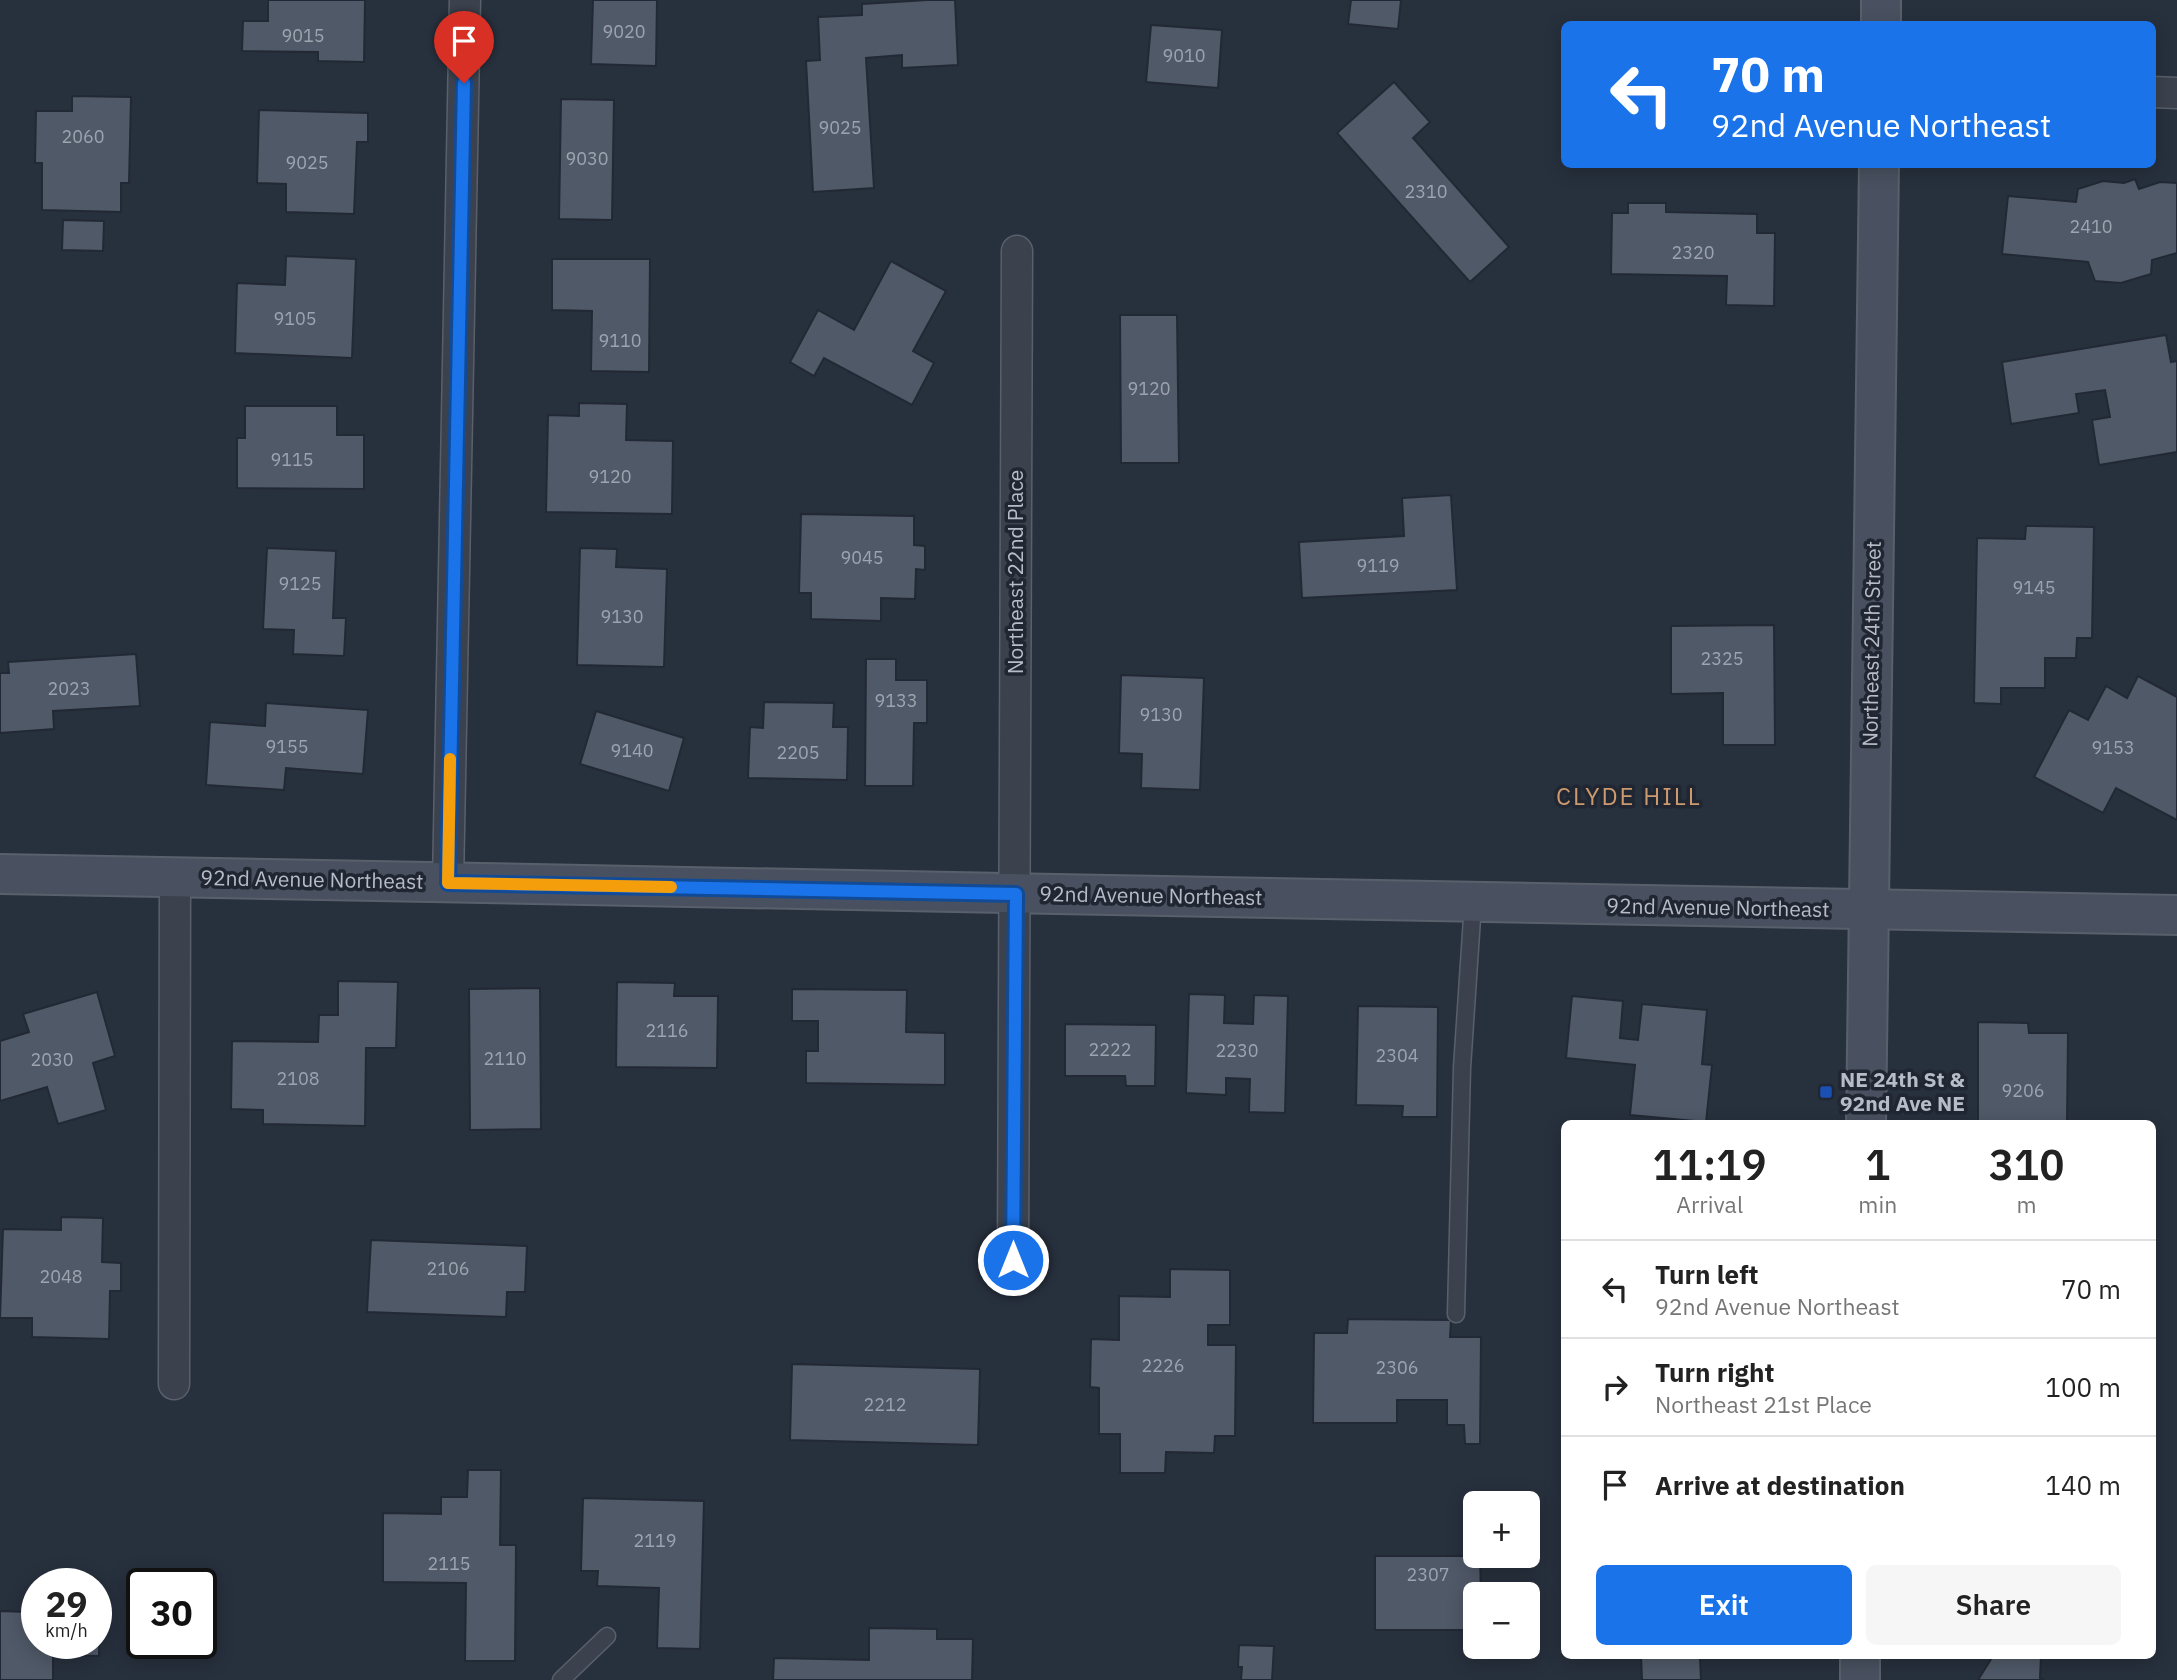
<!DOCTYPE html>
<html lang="en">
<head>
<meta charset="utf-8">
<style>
  :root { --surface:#fff; --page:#f6f6f6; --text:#222; --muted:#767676; --line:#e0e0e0; --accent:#1a73e8 }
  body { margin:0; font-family:"IBM Plex Sans",sans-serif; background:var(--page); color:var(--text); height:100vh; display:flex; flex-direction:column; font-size:26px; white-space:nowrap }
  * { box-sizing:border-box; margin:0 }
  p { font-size:23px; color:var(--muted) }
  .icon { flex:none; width:38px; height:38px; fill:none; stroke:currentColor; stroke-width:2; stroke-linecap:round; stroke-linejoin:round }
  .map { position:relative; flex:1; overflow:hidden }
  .side { position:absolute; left:1561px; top:1120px; width:595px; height:539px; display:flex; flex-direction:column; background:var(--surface); border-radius:10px; box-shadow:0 4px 18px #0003 }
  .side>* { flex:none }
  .hud { position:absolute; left:1561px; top:21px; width:595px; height:147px; border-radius:10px; box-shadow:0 4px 18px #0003; background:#1a73e8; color:#fff; overflow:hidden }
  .fabs { position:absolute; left:1463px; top:1491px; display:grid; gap:14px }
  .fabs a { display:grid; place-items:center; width:77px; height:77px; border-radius:10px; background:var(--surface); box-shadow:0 4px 18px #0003; font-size:35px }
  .speed { position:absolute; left:21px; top:1568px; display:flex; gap:14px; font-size:35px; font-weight:700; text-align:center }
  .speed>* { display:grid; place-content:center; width:91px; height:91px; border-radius:50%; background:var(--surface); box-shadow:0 4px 18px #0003; line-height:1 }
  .speed small { font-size:18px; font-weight:400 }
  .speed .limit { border:4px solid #111; border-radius:10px; background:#fff; color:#111 }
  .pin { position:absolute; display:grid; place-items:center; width:60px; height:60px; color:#fff; margin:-72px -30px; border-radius:50% 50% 50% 0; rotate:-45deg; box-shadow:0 0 7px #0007 }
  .pin .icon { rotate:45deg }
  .me { position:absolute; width:77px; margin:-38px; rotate:0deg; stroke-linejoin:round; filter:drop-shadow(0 0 5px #0008) }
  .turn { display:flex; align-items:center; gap:24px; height:147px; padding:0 35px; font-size:32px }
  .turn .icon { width:91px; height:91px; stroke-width:2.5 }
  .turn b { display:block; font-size:49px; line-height:60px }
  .eta { display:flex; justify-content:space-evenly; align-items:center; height:119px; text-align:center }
  .eta b { font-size:42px; font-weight:600; line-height:49px }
  .primary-button { display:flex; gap:14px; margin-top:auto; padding:14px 35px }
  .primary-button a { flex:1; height:80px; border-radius:10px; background:var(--accent); color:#fff; font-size:28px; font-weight:600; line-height:80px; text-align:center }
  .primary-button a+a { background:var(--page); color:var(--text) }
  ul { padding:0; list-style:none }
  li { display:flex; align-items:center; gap:21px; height:98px; padding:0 35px; border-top:2px solid var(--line) }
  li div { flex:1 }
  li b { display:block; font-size:26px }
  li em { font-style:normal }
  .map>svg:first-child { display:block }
</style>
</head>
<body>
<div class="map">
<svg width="2177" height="1680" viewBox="0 0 2177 1680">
  <rect width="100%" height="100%" fill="#27303d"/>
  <g fill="#505968" stroke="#222934" stroke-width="2">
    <path d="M268,0H365L364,62L318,61V52L242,51L243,21H268Z"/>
    <path d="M593,0H657L656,66L591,64Z"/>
    <path d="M928,0H955L958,65L902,68V55L866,58L874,188L813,192L806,61L820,60L818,17L862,15V4Z"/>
    <path d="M1351,0H1401L1398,29L1348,24Z"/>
    <path d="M1151,25L1222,30L1218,88L1146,82Z"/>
    <path d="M1394,82L1430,122L1413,138L1509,247L1470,282L1337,133Z"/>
    <path d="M72,96L131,97L129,183H121V212L42,210V163H35L36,111H72Z"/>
    <path d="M561,99L614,100L612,220L559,219Z"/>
    <path d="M259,110L368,113V142H357L354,214L286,212V184L257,183Z"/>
    <path d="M2135,179L2139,189L2160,182L2177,183V253L2152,260L2151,274L2121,283L2095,281L2088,262L2002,254L2008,196L2076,202L2078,189L2103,181L2124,183Z"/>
    <path d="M1628,203H1666V212L1757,214V233H1775L1774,306L1726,305L1727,276L1611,274L1612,213H1628Z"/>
    <path d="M63,220L104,221L103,251L62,250Z"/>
    <path d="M286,256L356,259L352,358L235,353L237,283L285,285Z"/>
    <path d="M552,259H650L649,372L591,371L592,311L552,310Z"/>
    <path d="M891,261L946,291L913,351L934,363L912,405L824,358L814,376L790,362L818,310L854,330Z"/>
    <path d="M1120,315H1177L1179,463H1121Z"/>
    <path d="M2166,335L2171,362L2177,361V452L2099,465L2092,420L2110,417L2105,390L2076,394L2079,413L2011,424L2002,362Z"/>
    <path d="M579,403L627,404L626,440L673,441L672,514L546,512L548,415L579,416Z"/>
    <path d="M245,406H337V435H364V489L237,488V438H245Z"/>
    <path d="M1451,495L1457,590L1302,598L1299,542L1404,536L1402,498Z"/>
    <path d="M801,514L914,516V545L925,546V570L916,569L915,599L881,598V621L811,619V593H799Z"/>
    <path d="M2026,526L2094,527L2092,638H2077L2076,658H2045V688H2001V704L1974,703L1977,538L2025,539Z"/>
    <path d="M267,548L336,551L333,618H346L344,656L293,654L294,630L263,629Z"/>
    <path d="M580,548L617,549L616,567L667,569L664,667L577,665Z"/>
    <path d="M1774,625L1775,745H1723V693L1671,694V626Z"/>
    <path d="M136,654L140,706L53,711L54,729L0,733V673H9L8,662Z"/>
    <path d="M866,659H896V680H927V723H914L913,786H865Z"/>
    <path d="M1121,675L1204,678L1200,790L1141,788L1142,754L1119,753Z"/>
    <path d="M2138,676L2177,697V820L2116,788L2103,813L2034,777L2069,710L2088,720L2106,686L2127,698Z"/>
    <path d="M764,702L834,703L833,727H848L847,780L748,778L750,727L763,728Z"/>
    <path d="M266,703L368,710L363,774L286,768L284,790L206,785L210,722L265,726Z"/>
    <path d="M596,711L684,738L669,791L580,764Z"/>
    <path d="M338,981L398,982L396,1048H366L365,1126L263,1124V1110L231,1109L232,1041L318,1042L319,1015H338Z"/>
    <path d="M617,982L675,983L674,996H718L717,1068L616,1067Z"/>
    <path d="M540,988L541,1129L470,1130L469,989Z"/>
    <path d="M792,989L907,990L906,1032L945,1033V1085L806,1083V1051H818V1021H792Z"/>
    <path d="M97,992L115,1056L93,1063L106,1110L58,1124L47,1087L0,1101V1041L29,1032L23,1014Z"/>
    <path d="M1189,994L1225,995L1224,1023L1253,1024L1254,995L1288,996L1285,1113L1249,1112L1250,1079L1226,1078V1095L1186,1093Z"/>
    <path d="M1572,996L1623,1001L1620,1038L1638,1040L1642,1004L1707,1010L1702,1064L1712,1065L1706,1122L1630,1115L1635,1065L1566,1058Z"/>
    <path d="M1358,1006L1438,1007L1437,1117H1402L1403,1106L1356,1105Z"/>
    <path d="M1978,1022L2028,1023L2029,1033H2068L2067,1124H1978Z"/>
    <path d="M1065,1024L1156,1025L1155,1086H1126L1125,1076H1065Z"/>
    <path d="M61,1217L103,1218L102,1262L121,1263V1291H110L109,1339L32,1337V1318H0L3,1229L61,1230Z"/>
    <path d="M371,1240L527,1246L525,1292H507L506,1317L367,1312Z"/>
    <path d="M1170,1269L1230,1270V1325H1208V1345H1236L1235,1436H1215L1214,1453L1166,1452L1165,1473H1120V1434H1099V1388L1090,1387L1091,1339L1119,1340V1296L1170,1297Z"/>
    <path d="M1348,1319L1451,1320L1450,1337H1481L1480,1444H1465L1464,1425H1447V1400H1397V1423H1313L1314,1333H1347Z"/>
    <path d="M792,1364L980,1369L978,1445L790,1440Z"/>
    <path d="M468,1470H501L500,1545H516L515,1661H465L466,1583L383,1582V1513L441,1514V1497H467Z"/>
    <path d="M583,1498L704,1501L700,1649L657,1648L659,1588L597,1586L598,1571H581Z"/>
    <path d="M1375,1556H1480L1481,1594H1475V1630H1375Z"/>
    <path d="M28,1593H37V1643H96V1594H100L99,1656L53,1655V1680H0V1611L28,1612Z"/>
    <path d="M869,1628L937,1629V1639H973L972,1680H773L774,1658L869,1660Z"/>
    <path d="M1239,1645L1274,1646L1272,1680H1241L1242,1667H1238Z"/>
    <path d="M1641,1656H1700L1701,1680H1642Z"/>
    <path d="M1993,1656H2041L2040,1678L2044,1680H1978Z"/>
  </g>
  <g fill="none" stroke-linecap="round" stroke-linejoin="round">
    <g stroke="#59606b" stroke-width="19">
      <g id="service">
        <path d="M1456,1314L1462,1068L1473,903"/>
        <path d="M561,1680L607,1636"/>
      </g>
    </g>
    <g stroke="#59606b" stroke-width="33">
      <g id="minor">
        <path d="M2152,92L2177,93"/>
        <path d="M448,883L465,0"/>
        <path d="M1013,1260L1017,251"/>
        <path d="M174,1384L175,877"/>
      </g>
    </g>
    <g stroke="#59606b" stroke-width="42">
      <g id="secondary">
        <path d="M1881,24V0"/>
        <path d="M0,874L2177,915"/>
        <path d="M1866,1124L1879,164"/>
        <path d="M1860,1680V1656"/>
      </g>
    </g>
    <use href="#service" stroke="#3b424d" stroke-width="16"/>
    <use href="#minor" stroke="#3b424d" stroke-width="30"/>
    <use href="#secondary" stroke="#495160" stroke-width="38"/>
  </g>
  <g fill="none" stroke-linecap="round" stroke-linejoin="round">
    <g stroke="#114b97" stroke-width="18">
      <path id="route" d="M464,83L448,883L1016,894L1013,1260"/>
    </g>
    <use href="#route" stroke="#1a73e8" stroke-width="12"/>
    <path stroke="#f59e0b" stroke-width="12" d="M450,759L448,883L671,887"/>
  </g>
  <rect fill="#1a4fb4" stroke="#202732" stroke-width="2.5" x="1819" y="1085" width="14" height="14" rx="3.5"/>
  <g text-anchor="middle" stroke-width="7" stroke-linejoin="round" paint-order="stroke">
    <g font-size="18" fill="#9da4b0">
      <text x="624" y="38">9020</text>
      <text x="303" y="42">9015</text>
      <text x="1184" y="62">9010</text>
      <text x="840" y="134">9025</text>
      <text x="83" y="143">2060</text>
      <text x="587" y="165">9030</text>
      <text x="307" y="169">9025</text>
      <text x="1426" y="198">2310</text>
      <text x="2091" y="233">2410</text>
      <text x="1693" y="259">2320</text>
      <text x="295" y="325">9105</text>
      <text x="620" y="347">9110</text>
      <text x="1149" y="395">9120</text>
      <text x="292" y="466">9115</text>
      <text x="610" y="483">9120</text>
      <text x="862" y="564">9045</text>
      <text x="1378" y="572">9119</text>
      <text x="300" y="590">9125</text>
      <text x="2034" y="594">9145</text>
      <text x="622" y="623">9130</text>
      <text x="1722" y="665">2325</text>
      <text x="69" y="695">2023</text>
      <text x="896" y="707">9133</text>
      <text x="1161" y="721">9130</text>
      <text x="287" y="753">9155</text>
      <text x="2113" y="754">9153</text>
      <text x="632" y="757">9140</text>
      <text x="798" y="759">2205</text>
      <text x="667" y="1037">2116</text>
      <text x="1110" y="1056">2222</text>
      <text x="1237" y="1057">2230</text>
      <text x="1397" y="1062">2304</text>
      <text x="505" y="1065">2110</text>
      <text x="52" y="1066">2030</text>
      <text x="298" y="1085">2108</text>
      <text x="2023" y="1097">9206</text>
      <text x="448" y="1275">2106</text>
      <text x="61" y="1283">2048</text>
      <text x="1163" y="1372">2226</text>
      <text x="1397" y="1374">2306</text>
      <text x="885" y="1411">2212</text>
      <text x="655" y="1547">2119</text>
      <text x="449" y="1570">2115</text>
      <text x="1428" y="1581">2307</text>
    </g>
    <g font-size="21" fill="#b7bdc8" stroke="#202732">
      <text transform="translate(1016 572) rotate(-90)" y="7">Northeast 22nd Place</text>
      <text transform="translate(1872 644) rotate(-89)" y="7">Northeast 24th Street</text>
      <text transform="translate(312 880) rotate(1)" y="7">92nd Avenue Northeast</text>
      <text transform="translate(1151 896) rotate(1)" y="7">92nd Avenue Northeast</text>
      <text transform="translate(1718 908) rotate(1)" y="7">92nd Avenue Northeast</text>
    </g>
    <g font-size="21" font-weight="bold" fill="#b7bdc8" stroke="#202732" text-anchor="start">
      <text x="1840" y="1087">NE 24th St &amp;<tspan x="1840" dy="24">92nd Ave NE</tspan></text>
    </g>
    <g font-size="24" letter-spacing="2" fill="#cc9a6e" stroke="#202732">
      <text x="1629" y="805">CLYDE HILL</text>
    </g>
  </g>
</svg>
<div class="fabs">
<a>+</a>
<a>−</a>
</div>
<div class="speed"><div>29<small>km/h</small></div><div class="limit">30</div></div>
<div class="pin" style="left:464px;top:83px;background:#d93025"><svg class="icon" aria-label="arrive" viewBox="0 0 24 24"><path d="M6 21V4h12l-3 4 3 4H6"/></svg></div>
<svg class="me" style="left:1013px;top:1260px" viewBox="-20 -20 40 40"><circle r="17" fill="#1a73e8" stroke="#fff" stroke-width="3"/><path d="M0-11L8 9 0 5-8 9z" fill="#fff"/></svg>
<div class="hud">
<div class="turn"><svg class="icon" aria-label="left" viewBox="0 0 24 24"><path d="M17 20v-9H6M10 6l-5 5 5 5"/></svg><div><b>70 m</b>92nd Avenue Northeast</div></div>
</div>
<section class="side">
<div class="eta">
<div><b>11:19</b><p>Arrival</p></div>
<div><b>1</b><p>min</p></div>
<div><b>310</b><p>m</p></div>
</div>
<ul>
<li><svg class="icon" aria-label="left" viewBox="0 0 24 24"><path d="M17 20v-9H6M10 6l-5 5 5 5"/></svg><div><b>Turn left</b><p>92nd Avenue Northeast</p></div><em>70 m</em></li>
<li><svg class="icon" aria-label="right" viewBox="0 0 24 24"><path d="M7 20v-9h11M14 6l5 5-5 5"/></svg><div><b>Turn right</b><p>Northeast 21st Place</p></div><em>100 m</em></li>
<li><svg class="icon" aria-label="arrive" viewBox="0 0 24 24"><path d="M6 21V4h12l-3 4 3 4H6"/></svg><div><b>Arrive at destination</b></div><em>140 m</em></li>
</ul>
<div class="primary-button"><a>Exit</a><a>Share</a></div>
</section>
</div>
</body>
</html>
